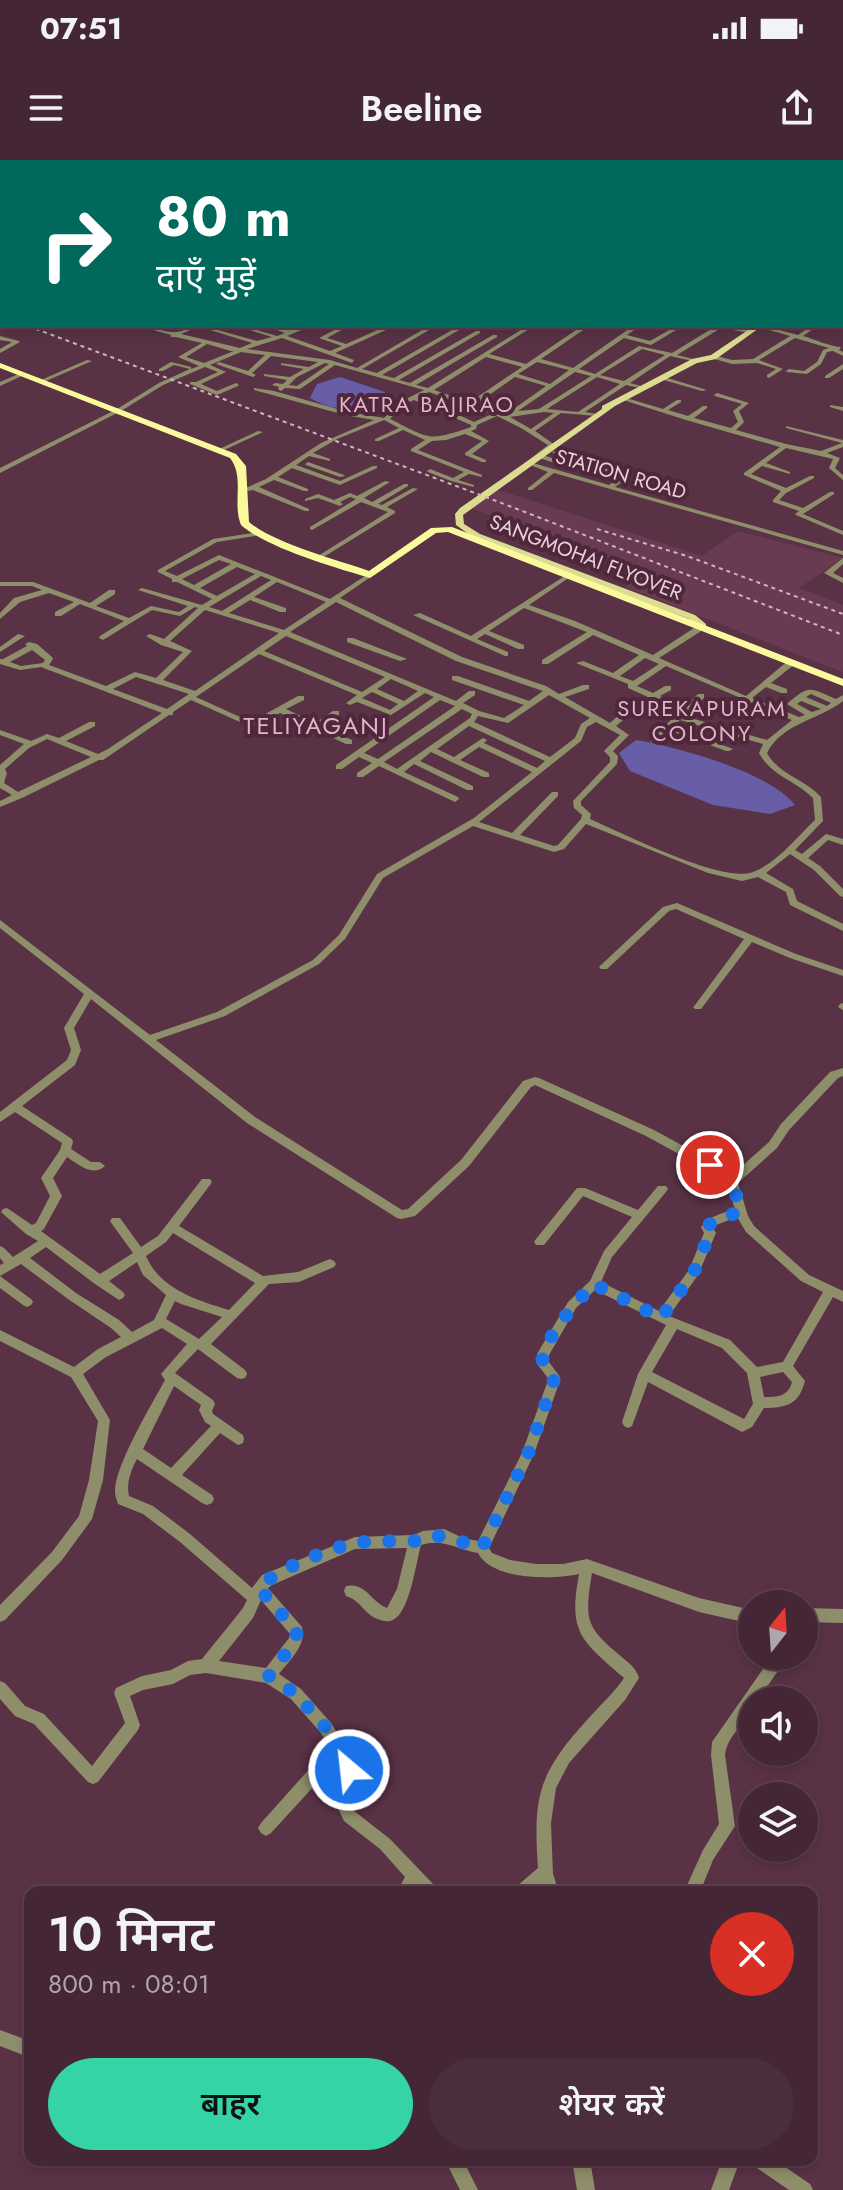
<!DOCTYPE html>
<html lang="hi">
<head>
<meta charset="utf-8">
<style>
  :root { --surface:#442634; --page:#4b2e3c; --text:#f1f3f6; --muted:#afa5ac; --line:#5c434f; --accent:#35d4a7 }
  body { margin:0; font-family:Jost,"Noto Sans Devanagari",sans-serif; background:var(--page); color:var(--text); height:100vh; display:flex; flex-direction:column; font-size:30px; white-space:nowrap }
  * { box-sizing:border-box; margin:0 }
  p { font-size:26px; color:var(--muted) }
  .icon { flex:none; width:44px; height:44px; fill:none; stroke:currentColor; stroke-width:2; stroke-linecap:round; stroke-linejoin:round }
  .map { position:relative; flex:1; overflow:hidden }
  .panel { position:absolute; left:24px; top:1726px; width:794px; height:280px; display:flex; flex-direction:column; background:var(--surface); border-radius:16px; box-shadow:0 4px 12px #0003,0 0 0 2px var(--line) }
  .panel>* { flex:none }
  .hud { position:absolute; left:0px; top:0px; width:844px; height:168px; box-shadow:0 4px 12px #0003,0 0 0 2px var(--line); background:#00695c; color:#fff; overflow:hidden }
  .needle { width:52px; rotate:17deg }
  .tools { position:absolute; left:738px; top:1430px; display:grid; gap:16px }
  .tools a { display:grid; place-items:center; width:80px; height:80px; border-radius:50%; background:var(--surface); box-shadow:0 4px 12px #0003,0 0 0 2px var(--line); font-size:40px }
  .pin { position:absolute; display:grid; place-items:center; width:68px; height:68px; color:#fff; margin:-34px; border:4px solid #fff; border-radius:50%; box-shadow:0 2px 8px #0007 }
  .me { position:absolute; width:88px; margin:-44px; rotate:332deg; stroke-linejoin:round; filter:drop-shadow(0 0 6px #0008) }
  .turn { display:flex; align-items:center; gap:28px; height:168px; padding:0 24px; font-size:36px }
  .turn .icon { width:104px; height:104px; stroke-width:2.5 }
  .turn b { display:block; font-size:56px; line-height:68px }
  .round { display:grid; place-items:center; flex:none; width:84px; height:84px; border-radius:42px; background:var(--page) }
  .summary { display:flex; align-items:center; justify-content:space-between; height:136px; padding:0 24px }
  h1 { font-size:48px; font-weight:600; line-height:60px }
  .cta { display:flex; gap:16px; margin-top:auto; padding:16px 24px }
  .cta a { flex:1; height:92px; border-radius:48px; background:var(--accent); color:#111; font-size:32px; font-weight:600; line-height:92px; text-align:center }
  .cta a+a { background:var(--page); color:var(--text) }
  .status { display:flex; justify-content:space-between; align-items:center; height:56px; padding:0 40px; background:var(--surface); direction:ltr }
  .status svg { height:22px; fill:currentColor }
  header { display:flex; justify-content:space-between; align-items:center; height:104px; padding:0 24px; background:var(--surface); font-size:36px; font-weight:600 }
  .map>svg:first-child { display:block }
</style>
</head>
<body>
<div class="status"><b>07:51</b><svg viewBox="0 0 49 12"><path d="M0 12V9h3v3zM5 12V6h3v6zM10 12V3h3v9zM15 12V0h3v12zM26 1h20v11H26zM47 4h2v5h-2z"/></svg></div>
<header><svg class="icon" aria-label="menu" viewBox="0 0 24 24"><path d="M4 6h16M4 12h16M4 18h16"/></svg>Beeline<svg class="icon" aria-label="share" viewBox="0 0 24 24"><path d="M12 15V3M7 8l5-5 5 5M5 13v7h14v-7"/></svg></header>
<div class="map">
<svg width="843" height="2030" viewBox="0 0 843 2030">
  <rect width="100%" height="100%" fill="#5a3246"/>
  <path fill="#683b53" d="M496,329L702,396L738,371L843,398L799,428L843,445V512L625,427L643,413L468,347Z"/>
  <g fill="#685da7">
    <path d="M340,217L385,232L383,245L378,250C353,252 331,250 310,238L317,224Z"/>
    <path d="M636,580C678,587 769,612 795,645L770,654L713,645L630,611L619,593Z"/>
  </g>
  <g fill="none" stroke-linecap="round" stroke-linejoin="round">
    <g fill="#8e8f6a" fill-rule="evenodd">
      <path d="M124,0H129L131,2H126Z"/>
      <path d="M484,0L493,2H484Z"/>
      <path d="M717,0H721L719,2H715Z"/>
      <rect x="773" y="0" width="4" height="2"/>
      <path d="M221,1H286L288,2H219Z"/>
      <path d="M598,1H614L616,2H596Z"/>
      <rect x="0" y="13" width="2" height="3"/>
      <rect x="842" y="26" width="1" height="2"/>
      <rect x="842" y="36" width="1" height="2"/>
      <rect x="842" y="60" width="1" height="2"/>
      <rect x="0" y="63" width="2" height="2"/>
      <rect x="842" y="72" width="1" height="3"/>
      <rect x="0" y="95" width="2" height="3"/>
      <path d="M2,105V109L0,110V106Z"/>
      <path d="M0,116L2,117V121L0,120Z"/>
      <path d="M843,124V128L842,129V125Z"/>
      <path d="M0,135L2,136V140L0,139Z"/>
      <rect x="842" y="143" width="1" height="4"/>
      <path d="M1,144L2,145V149L0,148Z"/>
      <path d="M139,166C151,166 162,172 173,172C182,173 190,166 200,166L181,174L240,188L252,183L210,170L217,166H224L218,170L257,181L272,177L243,168V166L277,176L285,173L266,166C275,166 284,171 292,170C299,170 303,166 311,166L287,176L330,191L342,186L319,178L342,166H349L327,178L346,184L382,168H386V170L335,193L354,200L352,203L282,178L247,189L330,200L357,208L429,166H436L362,209L377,213L459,166H466L382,215L394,218L476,171H480V173L399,220L410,223L493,175H497V177L416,225L428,228L527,166H534L489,194L526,204L582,166H589L541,199L573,208L633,166H640L627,175L650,181L676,166H683L651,185L624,178L579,209L595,214L639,186L672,193L716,166H730L752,170L750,173L721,168L677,195L697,200V202L670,196L630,223L645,227V229L626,225L585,252L597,254V256L561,253L535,271L555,285L543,295L573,305L578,302L551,292L556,291L627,316V318L615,327L843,391V395L554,313L532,330H528V328L548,312L525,303L548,285L521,268L497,256L477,265L476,269L471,271L489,281L472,294L486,300V302H482L465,295V293L482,281L465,274L446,280L432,281L418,290L482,315V317L469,314L458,320L474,325V327L451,321L428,312L427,311L430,309L453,318L464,312L411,291V289L425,280L403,270L379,281H375V279L399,268L384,260L337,279L313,293L330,299V301L309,296L296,305L340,321L373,306H377V308L340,325L292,308L278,317L308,329V331H304L274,320L259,327L309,349V351H305L253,330L241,332V330L266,319L321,283L374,260L345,255L254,230V228L274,231L348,252L384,258L400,242L424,230L335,205L300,229L285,228L281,231L278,229L279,227L272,225L275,223L283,224L287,220L264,216V214L290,217L304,209L281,205V203L309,207L318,202L271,196L252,213L256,215L253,217L216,204L219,202L248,211L265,195L241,192L210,205L226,212L201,224L217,231L236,223L239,225L238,226L217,235L190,224V222H196L218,212L205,207L163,225L121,251L0,313V308L117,249L159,223L190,209L174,205L163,211H159V209L171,202L191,207V209L199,206L178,197L202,183L176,177H171V175ZM207,184L231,191H234L204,203L186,197ZM642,189L665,195L624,221L600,215ZM486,197L522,207L470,242L434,230ZM537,202L569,210L550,224L518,214ZM325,203L329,204L297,226L289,225L297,217ZM575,212L591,216L539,249L518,251ZM515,217L546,226L505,255L476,244ZM597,217L620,224L578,252L547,249ZM429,232L492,254L474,262L419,237ZM414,240L471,265V267C428,282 430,279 390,259L404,244ZM544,252L554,253L531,269L510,257ZM539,298L574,309L583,304L620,317L609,325L533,303Z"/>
      <path d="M496,166H509L506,168Z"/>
      <path d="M755,166H764L798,175L811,166H817L803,176C813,179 832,187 841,187L839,190L843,192V196L833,191L827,192L821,204L807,214L787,212L786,211L789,209L804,211L817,202L823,190L829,188L795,178L759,200L783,209L769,218L767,217V215L776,209L757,203L732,204L711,198L713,195L732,200L753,199L790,176Z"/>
      <path d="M834,166H843V170Z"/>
      <path d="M0,176L19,181L20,182L0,193V189L12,182L0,180Z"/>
      <path d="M87,200L92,201L46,221L41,220Z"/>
      <path d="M843,204V209L829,218H825V216Z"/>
      <path d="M21,213L26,214L0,226V222Z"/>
      <path d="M660,217H664L707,230L702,231L660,219Z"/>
      <path d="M717,233L749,243L739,251L744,262L736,270L786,284L821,291L842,283L786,268V266L843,280V287L827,293L840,298L835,308L843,315V320L829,308L833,299L786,288L766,303L790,312V314L762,306L751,314L786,328L810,316H814V318L786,333L779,340L803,348L830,332H834V334L803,354L843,371V375L796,355L795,354L799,351L773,342V340L781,331L744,315V313L780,287L686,260L620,239L623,237L663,249L677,240H681V242L668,250L688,256L703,246H707V248L694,258L731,268L738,262L733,251L742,244L715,236L714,235Z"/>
      <path d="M830,245L843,247V251L830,247Z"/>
      <path d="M258,271L263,272L222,291L217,290Z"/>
      <path d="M308,302L344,315L345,316L340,317L306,305L305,304Z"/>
      <path d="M385,321L390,322L364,338L372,342L404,324H408V326L378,344L382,345L413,328L418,329L387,347L395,351V353L322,398H318V396L388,352L361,342L312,370L310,369V367L356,339L350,337L340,342L343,344L340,346L318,338L305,341V339L318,334L334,340L350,333L357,336Z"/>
      <path d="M259,372L262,374L261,375L217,382L165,411L177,416L219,395L330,439L368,414H372V416L340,438L462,497L546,526L559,534L583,525H589V529L565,537L610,563L622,552L648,537L628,528V524L576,503L583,501L613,513L639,495L593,475L548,504H542V500L587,472L524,448L489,471L524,485V489H518L485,474L477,479L508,492V496H505L413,455L420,453L471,476L568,414L572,416L570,417L529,445L575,461L653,495L700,464H706V468L659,498L746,536L789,500H795V504L771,523L787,529V533H781L766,527L752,538L799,557L805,555L787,544C810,524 809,528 836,539L843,535V541C819,560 782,563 767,593C779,615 805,619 821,637L823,661L795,690L802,694L826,674L843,679V685L828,680L808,698L820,706L843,729V737L840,736L814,710L790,694L766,713L793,729L797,741L843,764V771L790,745L786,732L758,717L742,721L708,713L586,664L564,689L554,692L473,666L383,718L345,779L319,804L225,856L156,880L255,957L402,1050L408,1049L461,1000L523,921L535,917L539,918L654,970L729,1011L732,1015L769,982L781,964L830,912L843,908V916L838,918L789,970L777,988L738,1023L748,1056L754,1066L809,1115L843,1131V1142L833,1137L793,1206L805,1221C799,1244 787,1248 764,1248L752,1267L742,1272L648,1222L632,1266L628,1268L624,1266L622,1262L638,1214L666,1165L595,1130L576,1148L549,1195V1202L560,1217L559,1223L534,1294L489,1388L492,1393L510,1400L536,1404H563L587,1399L699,1438L752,1450V1464L699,1452L592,1413C584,1462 586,1467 623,1498C631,1505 636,1508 639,1518L625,1540L569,1603L556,1628L551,1663L553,1714L559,1732H543L541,1726L535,1732H515L517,1726L538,1708C533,1636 538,1614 587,1560C599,1546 614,1533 624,1518C581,1480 568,1474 579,1414C553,1420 491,1420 478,1393C456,1389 443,1378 421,1385C416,1402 410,1452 393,1460C388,1463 380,1460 375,1458C362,1451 361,1441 346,1436L344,1431L346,1426C366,1422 370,1441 387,1448L397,1429L407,1388L355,1389L272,1425L268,1428L302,1467C307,1485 289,1501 279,1514L301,1529L331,1563L343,1583L356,1610L353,1646L354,1651L390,1679L435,1726L437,1732H418L415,1729L414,1732H397L405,1717L380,1689L344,1661L337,1646L341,1611L337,1601L271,1673L266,1676L261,1673L258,1668L261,1663L329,1587L321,1573L291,1539L266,1523L206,1513L190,1515L173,1524L143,1530L130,1536L140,1565L138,1570L98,1622L93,1624L88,1622L34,1564L15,1556L0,1539V1521L5,1523L25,1546L44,1554L92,1606L125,1563L114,1533L116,1528L142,1516L171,1510L188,1501L202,1499L243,1448L247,1440L180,1382L143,1354L118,1344C117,1340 115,1336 115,1332C114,1307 152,1244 165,1220L161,1214L187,1184L162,1168L106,1197L83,1214L110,1260L103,1320L92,1359L62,1400L5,1460L0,1462V1445L52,1392L79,1356L89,1320L98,1261L71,1217L0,1181V1170L74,1207L98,1189L121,1177L111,1168L68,1139L21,1104L0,1116V1105L4,1103L0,1098V1086L4,1088L13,1097L38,1081L26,1074L1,1052L3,1049L7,1048L32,1065L36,1063L50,1036L41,1018L60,990L62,983L15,952L0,962V952L67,900L71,890L64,868L84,834L0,768V760L150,875L217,852L313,800L339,775L377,714L474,658L532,612L479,587L460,600L489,613V617H483L431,592L420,601L473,626V630H467L414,604L404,612L458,637L459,639L455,642L379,606L363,617H357V613L372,603L359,597L342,609H336V605L434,537L425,533L391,555L357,542L350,545L346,543L357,535L259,494L196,537L251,562L298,536H304V540L286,549L315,563L333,551H339V555L321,566L352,580V584H346L280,553L251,567L191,540L173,552V555H169L103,600H99L22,638L0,647V641L12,635L0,628V605L24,584L0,575V570L31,581L47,574L59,578L89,562H95V566L66,581L98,594L108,589L162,553L41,507L20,510L0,504V499H3L27,486L25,484L29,482L37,484L52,497L53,499L49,505L106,526L135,512L156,518L183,492L161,485L146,476L150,474L164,479L198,448L195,447L180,456L152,450L103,480L99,478L100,476L124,461L80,444L61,456H55V452L74,442L49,433L20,442L0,459V453L14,438L42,430L32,426H0V422H33L90,443L109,430H115V434L96,446L129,458L151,446L179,452L188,446L138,430L142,428L202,445L212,439L177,422H172V419L158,412V410L213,379ZM219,400L231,404L194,425L182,419ZM237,407L255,414L217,436L200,428ZM261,416L271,420L222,451L209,447ZM277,422L326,442L284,470L229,453L250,440L280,452H286V448L254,437ZM336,442L456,501L543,531L529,541L458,516H452V520L524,545L504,558L479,551L463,543L475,535V531H469L456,541L290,472ZM205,450L279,473L195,531L163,520L192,491L170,481ZM286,476L385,517L362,532L264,491ZM32,490L45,500L43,503L21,506L10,502ZM645,498L659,504L633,521L620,516ZM666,506L792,560L767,580L684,556L704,538V534H698L684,548L660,536L671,530V526H665L653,533L637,526ZM136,517L189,534L167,549L113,529ZM391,519L418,531L404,541L377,529ZM372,532L398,544L390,550L362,538ZM811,534L831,543L827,546L806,537ZM549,535L590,558L581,564L575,578L550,597L474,562L478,556L508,563ZM440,540L455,546L378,599L364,593ZM654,540L680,552L651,578V582H657L669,570L726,591H729L733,589L673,566L680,560L763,584L759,593C771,616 795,620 813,638L815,660C796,678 777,703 753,712C723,724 622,673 590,659L591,654L581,645V641L617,604L618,596L613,591L629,575L616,566L628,556ZM801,541L821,549L812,552L797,544ZM462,549L472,554L470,558L397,609L384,602ZM596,562L620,575L604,591L610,597V602L573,641L574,648L582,655L581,659L558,685L554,686L520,675L558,636V632H552L512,673L479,662L581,581L587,567ZM469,566L545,601L537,608L484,583L487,580L483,578L454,597L437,589ZM47,579L91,597L18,632L4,623L7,613L5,609L29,588ZM91,839L247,963L397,1058L401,1059L415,1056L469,1006L531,927L535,925L646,976L721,1017L727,1024L735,1049C723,1053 709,1056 701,1067L704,1073L689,1110L659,1151L601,1122L612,1097L666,1032L668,1029L666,1026H658L638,1050L585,1028H577L536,1079L534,1082L536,1085H544L583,1036L632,1057L604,1091L590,1121L568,1142L537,1194V1204L548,1218L547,1223L522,1293L478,1381L463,1378L444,1369L423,1371L414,1375L355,1377L262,1415L252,1428L190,1374L153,1346L129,1336C126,1323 131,1310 137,1299L202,1343L207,1345L212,1343L214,1339L212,1335L182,1315L220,1273L238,1285L243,1283L244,1279L243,1275L213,1254L212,1251L215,1244L213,1240L175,1213L198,1189L237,1218L241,1219L245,1218L247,1214L245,1210L211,1184L269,1124L299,1122L334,1107L336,1104L334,1101L330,1099L298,1112L263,1116L179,1066L210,1025L212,1022L210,1019H202L158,1076L141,1087L120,1058H112L110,1061L112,1064L133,1093L100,1114L41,1071L44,1069L62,1036L53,1018L67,997C79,1005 93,1017 105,1006L100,1002H91L71,989L73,982L72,979L22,946L75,905L81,890L74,868ZM737,1057L746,1072L801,1121L823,1132L783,1202L757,1207L730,1180L669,1156L698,1115L716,1073L713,1068L716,1065ZM173,1073L255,1123L229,1150C197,1140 161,1130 146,1096L166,1082ZM46,1087L95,1124L119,1140L123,1138L125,1135L123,1132L109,1121L137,1102L143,1115L166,1135L154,1160L132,1172L119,1160L76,1133L30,1098ZM175,1141L181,1144L222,1157L199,1179L166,1159ZM677,1169L722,1188L747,1213L753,1244L744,1259L652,1212ZM783,1212L792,1222C788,1237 777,1237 764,1237L760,1217ZM174,1226L201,1245L199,1250L205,1262L211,1266L171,1308L143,1289ZM261,1440L290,1474L289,1478L266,1508L219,1501L253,1458Z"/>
      <path d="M843,398V404L833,413L843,418V423L824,413Z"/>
      <path d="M18,474L25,476L0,492V487Z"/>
      <path d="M347,478H353L407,499L400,501L347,482Z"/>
      <path d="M677,743L796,794L843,810V816L790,798L752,782L701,849H695L693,847L695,845L744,779L676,749L669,751L607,809H601L599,807L601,805L663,747Z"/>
      <path d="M843,843V850L838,847L840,844Z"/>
      <path d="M0,1116L31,1139L33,1142L31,1145L27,1147L23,1145L0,1128Z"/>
      <path d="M804,1448L843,1449V1463L804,1462Z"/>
      <path d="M772,1496H788L758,1540H752C752,1561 727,1573 725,1595L735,1666L713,1700L700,1732H684L703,1690L719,1664L711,1595L712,1582Z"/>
      <path d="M0,1870L30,1881V1897H28L0,1886Z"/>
      <path d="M445,2000H463L478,2030H460Z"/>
      <path d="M572,2000H590L595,2030H577Z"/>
      <path d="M722,2000H740L729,2030H711Z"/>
      <path d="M751,2000H775L810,2024L813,2030H789L754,2006Z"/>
    </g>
    <g fill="#dbdc8f" fill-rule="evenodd">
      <path d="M842,103H843L842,108Z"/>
      <path d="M754,166H762L716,199L697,203L615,246L463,355L464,364L480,374L695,455L706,464V468H700L689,459L474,378L456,365L455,354L460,348L602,249V246L692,199L711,195Z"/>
    </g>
    <path fill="#fafa9d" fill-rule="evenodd" d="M0,203L236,294L246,306L249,362C275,384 335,399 369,411L431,368L452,367L843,519V526L448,372L436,373L370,418C336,408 267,388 241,365C232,343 245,317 230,298L0,208Z"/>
    <g stroke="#d0b4c1" stroke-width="2" stroke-dasharray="4 4" stroke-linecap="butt">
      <path d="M28,166L499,342L843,475"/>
      <path d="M597,369L687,396L843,454"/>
    </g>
  </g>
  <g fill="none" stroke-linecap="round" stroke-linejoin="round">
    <path stroke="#1a73e8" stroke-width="14" stroke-dasharray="0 25.2" d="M349,1610L326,1568L296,1534L269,1516L295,1481L297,1472L259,1428C273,1411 334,1386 357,1383C376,1380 396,1382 415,1381C437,1368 459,1383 482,1388L528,1294L554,1220C552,1214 546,1210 543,1204C537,1186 581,1136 594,1124L661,1158L694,1112L710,1073L707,1067L712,1062L741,1051L732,1022L710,1005"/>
  </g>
  <g text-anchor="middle" stroke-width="8" stroke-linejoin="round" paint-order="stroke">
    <g font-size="20" fill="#e8cfda" stroke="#4e273b">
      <text transform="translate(621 314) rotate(16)" y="7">STATION ROAD</text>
      <text transform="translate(586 397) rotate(21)" y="7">SANGMOHAI FLYOVER</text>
    </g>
    <g font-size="22" letter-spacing="2" fill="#e4b3ca" stroke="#4e273b">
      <text x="427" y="252">KATRA BAJIRAO</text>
      <text x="702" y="556">SUREKAPURAM<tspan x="702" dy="25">COLONY</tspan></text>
    </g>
    <g font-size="24" letter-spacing="2" fill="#e4b3ca" stroke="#4e273b">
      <text x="316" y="574">TELIYAGANJ</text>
    </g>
  </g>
</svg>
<div class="tools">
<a><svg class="needle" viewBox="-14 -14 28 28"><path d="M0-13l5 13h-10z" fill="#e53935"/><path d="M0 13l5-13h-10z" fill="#afa5ac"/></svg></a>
<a><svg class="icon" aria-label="sound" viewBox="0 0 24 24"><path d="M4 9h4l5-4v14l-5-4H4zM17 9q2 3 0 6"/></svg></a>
<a><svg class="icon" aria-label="layers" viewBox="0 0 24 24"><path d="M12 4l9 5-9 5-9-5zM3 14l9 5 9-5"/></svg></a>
</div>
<div class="pin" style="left:710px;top:1005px;background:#d93025"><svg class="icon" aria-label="arrive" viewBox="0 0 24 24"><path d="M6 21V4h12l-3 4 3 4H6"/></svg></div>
<svg class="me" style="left:349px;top:1610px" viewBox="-20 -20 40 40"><circle r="17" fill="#1a73e8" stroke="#fff" stroke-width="3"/><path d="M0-11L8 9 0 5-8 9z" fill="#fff"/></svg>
<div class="hud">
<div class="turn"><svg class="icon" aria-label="right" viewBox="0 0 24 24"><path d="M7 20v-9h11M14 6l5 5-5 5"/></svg><div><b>80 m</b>दाएँ मुड़ें</div></div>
</div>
<section class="panel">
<div class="summary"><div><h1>10 मिनट</h1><p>800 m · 08:01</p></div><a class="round" style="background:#d93025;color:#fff"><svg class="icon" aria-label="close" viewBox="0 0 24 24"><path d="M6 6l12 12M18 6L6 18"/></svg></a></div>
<div class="cta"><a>बाहर</a><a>शेयर करें</a></div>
</section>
</div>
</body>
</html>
